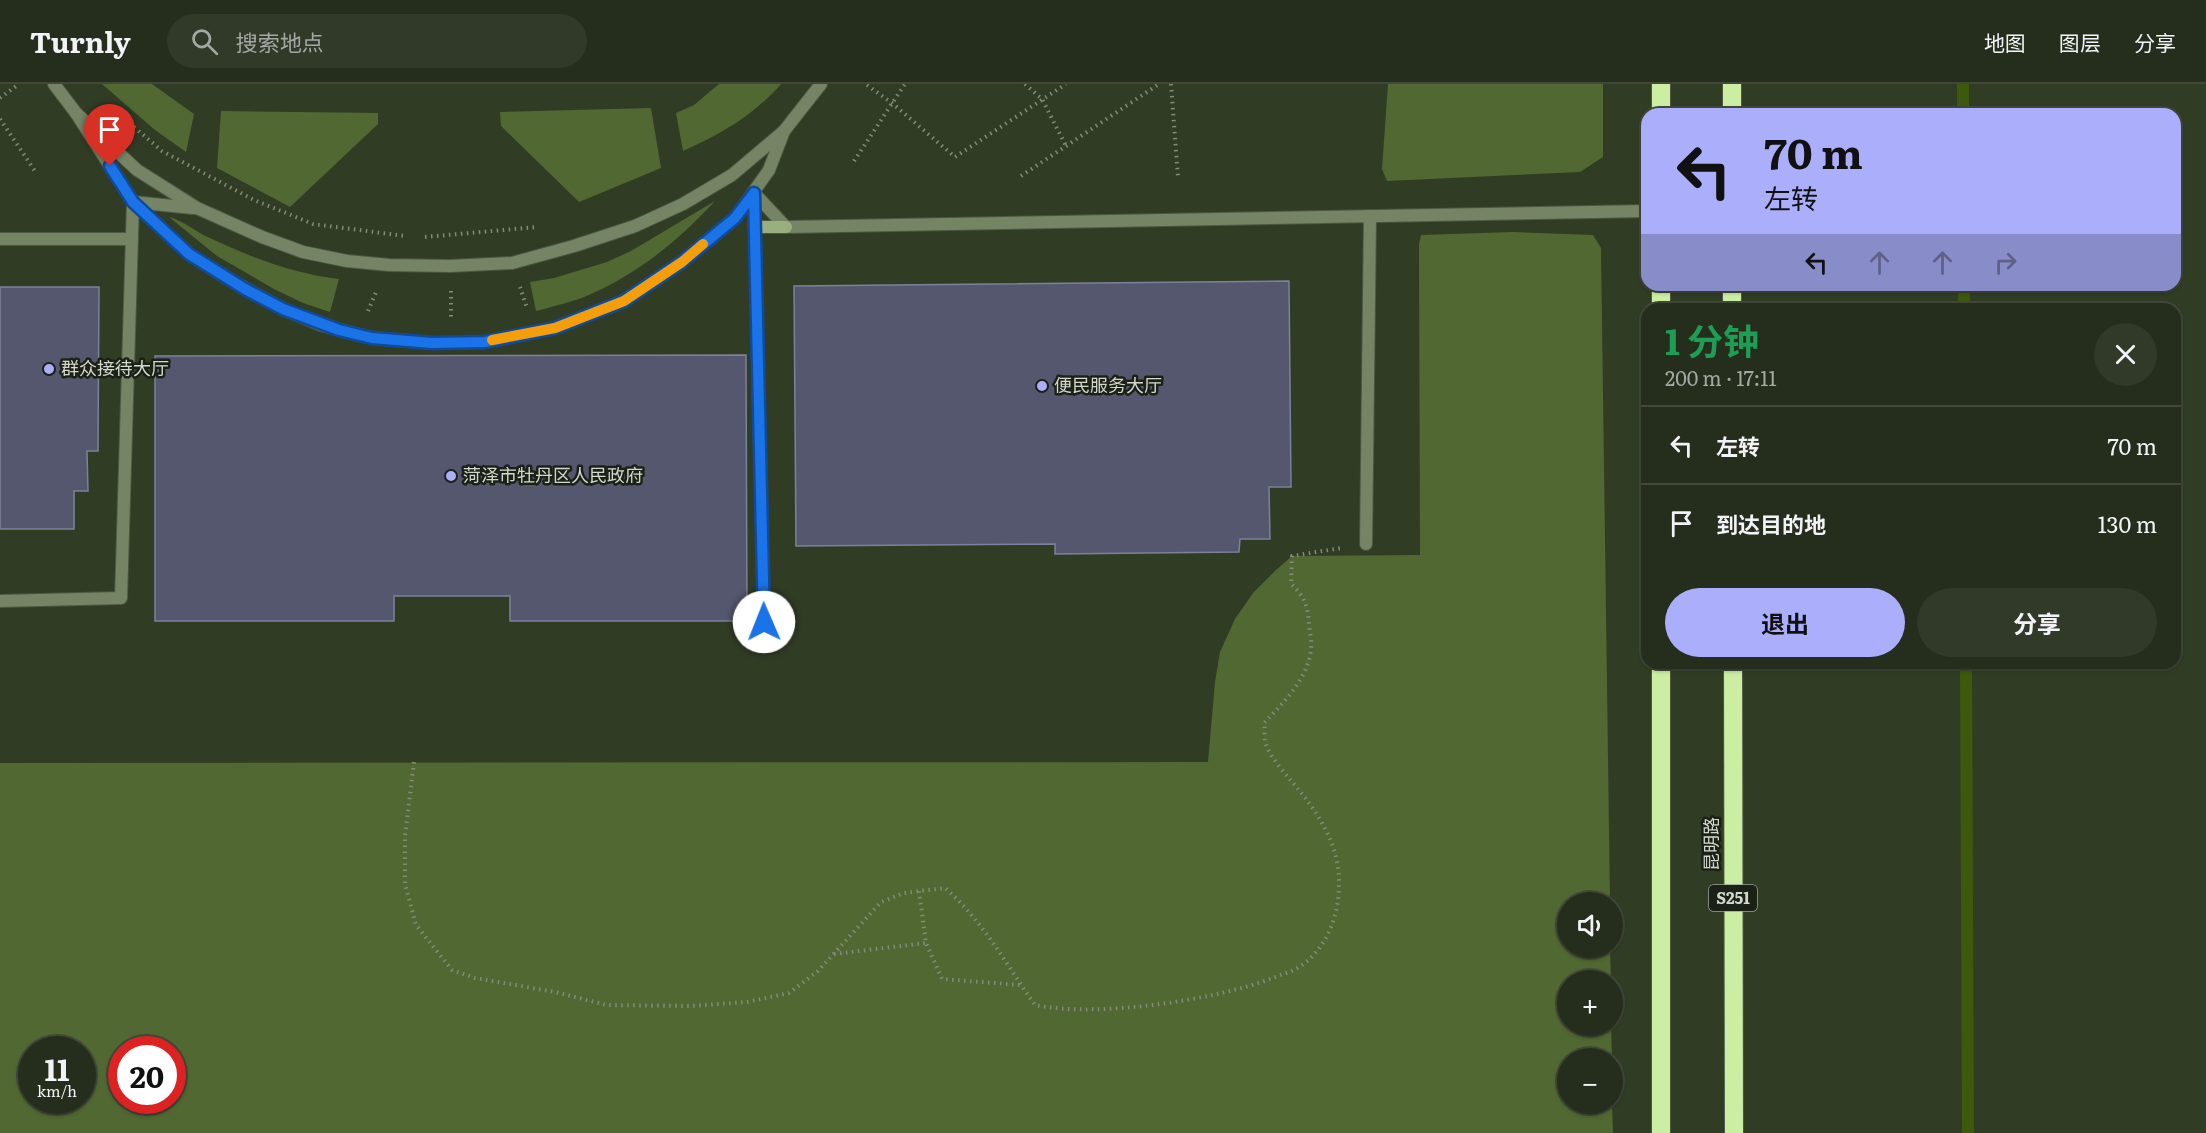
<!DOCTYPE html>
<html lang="zh">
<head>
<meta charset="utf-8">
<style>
  :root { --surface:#252d1c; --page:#313929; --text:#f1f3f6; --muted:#a3a8a3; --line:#42493b; --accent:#abaffb }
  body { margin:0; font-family:Literata,"Noto Sans SC",serif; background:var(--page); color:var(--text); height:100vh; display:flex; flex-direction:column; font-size:22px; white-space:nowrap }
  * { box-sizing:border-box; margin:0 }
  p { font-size:20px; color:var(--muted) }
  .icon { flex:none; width:33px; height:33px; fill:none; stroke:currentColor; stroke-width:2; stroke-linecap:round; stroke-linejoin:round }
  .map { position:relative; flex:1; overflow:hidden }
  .side { position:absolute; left:1641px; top:219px; width:540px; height:366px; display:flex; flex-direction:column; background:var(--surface); border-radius:18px; box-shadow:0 2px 4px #0004,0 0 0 2px var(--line) }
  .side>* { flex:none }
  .top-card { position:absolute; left:1641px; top:24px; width:540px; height:183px; border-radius:18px; box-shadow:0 2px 4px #0004,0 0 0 2px var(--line); background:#abaffb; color:#111; overflow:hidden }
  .tools { position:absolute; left:1557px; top:808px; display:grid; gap:12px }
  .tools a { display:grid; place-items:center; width:66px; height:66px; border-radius:50%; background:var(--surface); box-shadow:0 2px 4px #0004,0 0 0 2px var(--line); font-size:30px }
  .speed { position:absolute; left:18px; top:952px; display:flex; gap:12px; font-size:30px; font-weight:700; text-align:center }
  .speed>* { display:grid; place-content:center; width:78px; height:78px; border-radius:50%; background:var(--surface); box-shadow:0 2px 4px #0004,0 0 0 2px var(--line); line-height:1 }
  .speed small { font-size:15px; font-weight:400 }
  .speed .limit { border:9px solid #d22; background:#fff; color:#111 }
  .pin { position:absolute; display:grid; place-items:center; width:51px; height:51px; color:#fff; margin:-62px -26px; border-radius:50% 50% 50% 0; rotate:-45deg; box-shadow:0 0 6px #0007 }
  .pin .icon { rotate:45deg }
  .me { position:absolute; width:66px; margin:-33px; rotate:359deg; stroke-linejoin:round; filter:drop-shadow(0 0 4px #0008) }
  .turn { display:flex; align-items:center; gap:21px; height:126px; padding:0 24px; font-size:27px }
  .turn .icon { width:78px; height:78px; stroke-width:2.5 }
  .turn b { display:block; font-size:42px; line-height:51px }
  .lanes { display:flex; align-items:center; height:57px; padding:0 24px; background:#0003; justify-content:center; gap:30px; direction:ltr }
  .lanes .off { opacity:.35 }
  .round { display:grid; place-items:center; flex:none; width:63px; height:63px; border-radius:32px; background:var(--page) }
  .summary { display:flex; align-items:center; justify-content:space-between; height:102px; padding:0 24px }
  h1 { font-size:36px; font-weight:700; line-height:45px; color:#1e9e55 }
  .primary-button { display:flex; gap:12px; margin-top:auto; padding:12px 24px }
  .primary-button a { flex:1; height:69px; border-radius:36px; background:var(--accent); color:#111; font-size:24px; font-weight:700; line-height:69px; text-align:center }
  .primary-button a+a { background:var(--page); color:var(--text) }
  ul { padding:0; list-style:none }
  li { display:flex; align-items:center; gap:18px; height:78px; padding:0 24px; border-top:2px solid var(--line) }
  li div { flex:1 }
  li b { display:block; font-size:22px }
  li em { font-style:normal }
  header { display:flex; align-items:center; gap:36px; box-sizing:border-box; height:84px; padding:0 30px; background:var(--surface); border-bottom:2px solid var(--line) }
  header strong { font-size:28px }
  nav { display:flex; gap:33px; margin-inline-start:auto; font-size:21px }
  .search { width:420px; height:54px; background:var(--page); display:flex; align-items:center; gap:15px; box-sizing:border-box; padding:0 21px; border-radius:33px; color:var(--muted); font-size:22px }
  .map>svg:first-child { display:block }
</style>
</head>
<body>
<header>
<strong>Turnly</strong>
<div class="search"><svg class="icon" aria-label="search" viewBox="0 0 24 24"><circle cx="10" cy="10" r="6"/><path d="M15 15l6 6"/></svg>搜索地点</div>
<nav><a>地图</a><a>图层</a><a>分享</a></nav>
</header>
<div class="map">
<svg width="2206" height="1049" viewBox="0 0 2206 1049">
  <rect width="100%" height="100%" fill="#313c25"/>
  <g fill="#516832" fill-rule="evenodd">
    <path d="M102,0H152L194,30L186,68L155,46Z"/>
    <path d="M719,0H781C753,32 721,50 683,67L676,29L694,21Z"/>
    <path d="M1388,0H1603V73L1580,88L1387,97L1382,85Z"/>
    <path d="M651,24L661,84L579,118L501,42L500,28Z"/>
    <path d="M221,27L378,29V40L290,123L217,84Z"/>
    <path d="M715,117C679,156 639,189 589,211C573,218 554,222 536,227L530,198L554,194L607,178L631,167Z"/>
    <path d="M169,133C185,137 195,148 210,154C250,173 294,190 339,195L330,228L303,219L274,205L217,172Z"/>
    <path d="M1513,148L1593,151L1601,164L1610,819H1568V864H1610L1611,897H1568V942H1611L1612,975H1568V1020H1612L1613,1049H0V679L1208,678L1215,598L1220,568L1235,535L1253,509L1275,487L1292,472L1420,471L1419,160L1421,151ZM32,966H82V1017H32ZM122,966H172V1017H122Z"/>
  </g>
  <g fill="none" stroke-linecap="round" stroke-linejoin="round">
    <g stroke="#3d590d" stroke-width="12">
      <path d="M1963,0V30"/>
      <path d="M1964,201V225"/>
      <path d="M1966,579L1968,1049"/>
    </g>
  </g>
  <g fill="#55576f" stroke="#7e819b" stroke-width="1.5">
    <path d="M1289,197L1291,403H1269L1270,455H1240L1239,468L1055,470V460L796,462L794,202Z"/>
    <path d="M0,203H99L98,367H87L88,407H74V445H0Z"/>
    <path d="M746,271L747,537H510V512H394V537H155V272Z"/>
  </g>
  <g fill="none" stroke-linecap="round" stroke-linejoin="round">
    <g stroke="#4e5843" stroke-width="14">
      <g id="lane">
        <path d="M54,0L76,29L137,86L197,124L262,153L303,168L347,177L389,181L450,182L512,179L574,162L635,142L683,120L732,91L784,47L821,0"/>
        <path d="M76,29L133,118L189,170L218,189L283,225L321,241L372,254L432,259L485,258L555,244L624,217L682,178L735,134L769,86L784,47"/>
        <path d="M0,155H132"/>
        <path d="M1366,460L1370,132"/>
        <path d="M0,517L121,514L133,118L193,124"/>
        <path d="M764,538L754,109L786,143L1647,127"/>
      </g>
    </g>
    <g stroke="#4e5843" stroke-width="14">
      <path id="secondary" d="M756,143H786"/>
    </g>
    <g stroke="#4e5843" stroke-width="20">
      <g id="highway">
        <path d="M1732,0V30"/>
        <path d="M1661,30V0"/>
        <path d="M1661,201V225"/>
        <path d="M1732,201V225"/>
        <path d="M1661,579V1049"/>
        <path d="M1733,579L1734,1049"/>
      </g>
    </g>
    <g stroke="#838c7a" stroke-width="4" stroke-dasharray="1.5 4.5" stroke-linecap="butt">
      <path d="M1025,0L1042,15L1066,62"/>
      <path d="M1171,0L1178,93"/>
      <path d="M867,1L892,19L955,73L1066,0"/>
      <path d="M0,14L19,0"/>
      <path d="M0,35L35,87"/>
      <path d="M134,43L162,67L254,116L313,140L405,152"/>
      <path d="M854,77L905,0"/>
      <path d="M1021,92L1159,0"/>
      <path d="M425,153L537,143"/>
      <path d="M520,203L527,224"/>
      <path d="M451,207V233"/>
      <path d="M368,227L377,206"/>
      <path d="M414,678L405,752V800L416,841L452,886L475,894L555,908L607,921L691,922L747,918L789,909L818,887L881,818L904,809L945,804C983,837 1006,880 1035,921C1097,934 1215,916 1273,894C1282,890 1292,888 1299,883C1335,860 1346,809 1335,769C1327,742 1311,720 1293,699C1283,687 1270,673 1265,658C1264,652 1265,645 1264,639C1284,618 1308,595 1311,565C1312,557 1310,549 1309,541C1308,522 1305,513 1291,500L1292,472L1341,464"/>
      <path d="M919,807L926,859L942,895L1020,901"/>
      <path d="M834,870L926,859"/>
    </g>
    <use href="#lane" stroke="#768466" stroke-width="12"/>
    <use href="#secondary" stroke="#99af7f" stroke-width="12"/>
    <use href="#highway" stroke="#cbeea3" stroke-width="18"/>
  </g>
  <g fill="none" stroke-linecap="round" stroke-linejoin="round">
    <g stroke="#114b97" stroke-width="15">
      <path id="route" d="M110,82L133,118L189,170L245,205L283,225L339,246L372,254L432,259L485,258L555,244L624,217L682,178L735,134L754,109L764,538"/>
    </g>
    <use href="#route" stroke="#1a73e8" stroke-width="10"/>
    <path stroke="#f59e0b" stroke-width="10" d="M492,256L555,244L624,217L682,178L703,160"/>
  </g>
  <g fill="#abaffb" stroke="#1c2117" stroke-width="2">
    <circle cx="49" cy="285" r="6"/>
    <circle cx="1042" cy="302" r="6"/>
    <circle cx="451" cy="392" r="6"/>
  </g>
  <g text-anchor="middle" stroke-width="5" stroke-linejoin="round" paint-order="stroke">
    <rect fill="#1c2117" stroke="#9ba296" stroke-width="1.5" x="1709" y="801" width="48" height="26" rx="4.5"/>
    <g font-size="16" font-weight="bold" fill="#d2d9cc">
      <text x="1733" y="820">S251</text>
    </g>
    <g font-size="18" fill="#d2d9cc" stroke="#1c2117" text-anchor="start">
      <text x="61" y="291">群众接待大厅</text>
      <text x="1054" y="308">便民服务大厅</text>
      <text x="463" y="398">菏泽市牡丹区人民政府</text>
    </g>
    <g font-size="18" fill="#d2d9cc" stroke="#1c2117">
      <text transform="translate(1712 760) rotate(-90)" y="6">昆明路</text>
    </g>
  </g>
</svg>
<div class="tools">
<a><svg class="icon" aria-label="sound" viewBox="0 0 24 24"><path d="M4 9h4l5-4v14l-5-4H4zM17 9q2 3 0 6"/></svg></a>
<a>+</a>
<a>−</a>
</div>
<div class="speed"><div>11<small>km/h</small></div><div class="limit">20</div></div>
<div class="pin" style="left:110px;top:82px;background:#d93025"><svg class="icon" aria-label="arrive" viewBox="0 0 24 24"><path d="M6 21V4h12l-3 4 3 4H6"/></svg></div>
<svg class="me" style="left:764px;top:538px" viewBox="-20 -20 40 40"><circle r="19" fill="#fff"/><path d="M0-13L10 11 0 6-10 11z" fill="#1a73e8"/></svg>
<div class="top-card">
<div class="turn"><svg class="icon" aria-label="left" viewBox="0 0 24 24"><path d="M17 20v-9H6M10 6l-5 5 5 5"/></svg><div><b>70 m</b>左转</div></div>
<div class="lanes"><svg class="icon" aria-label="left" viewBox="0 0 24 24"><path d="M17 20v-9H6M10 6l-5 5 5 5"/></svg><svg class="icon off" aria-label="ahead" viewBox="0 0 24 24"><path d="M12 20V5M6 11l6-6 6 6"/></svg><svg class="icon off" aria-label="ahead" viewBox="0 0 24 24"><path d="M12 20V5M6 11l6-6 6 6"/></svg><svg class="icon off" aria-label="right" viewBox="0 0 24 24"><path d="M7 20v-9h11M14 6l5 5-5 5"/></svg></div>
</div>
<section class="side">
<div class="summary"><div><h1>1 分钟</h1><p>200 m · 17:11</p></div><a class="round"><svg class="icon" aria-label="close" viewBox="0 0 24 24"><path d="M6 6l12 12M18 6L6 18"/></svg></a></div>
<ul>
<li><svg class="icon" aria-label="left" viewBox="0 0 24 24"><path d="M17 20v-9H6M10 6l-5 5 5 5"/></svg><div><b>左转</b></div><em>70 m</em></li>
<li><svg class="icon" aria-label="arrive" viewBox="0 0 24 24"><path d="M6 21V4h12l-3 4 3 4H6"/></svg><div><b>到达目的地</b></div><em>130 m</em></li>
</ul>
<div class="primary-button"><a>退出</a><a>分享</a></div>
</section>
</div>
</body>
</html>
